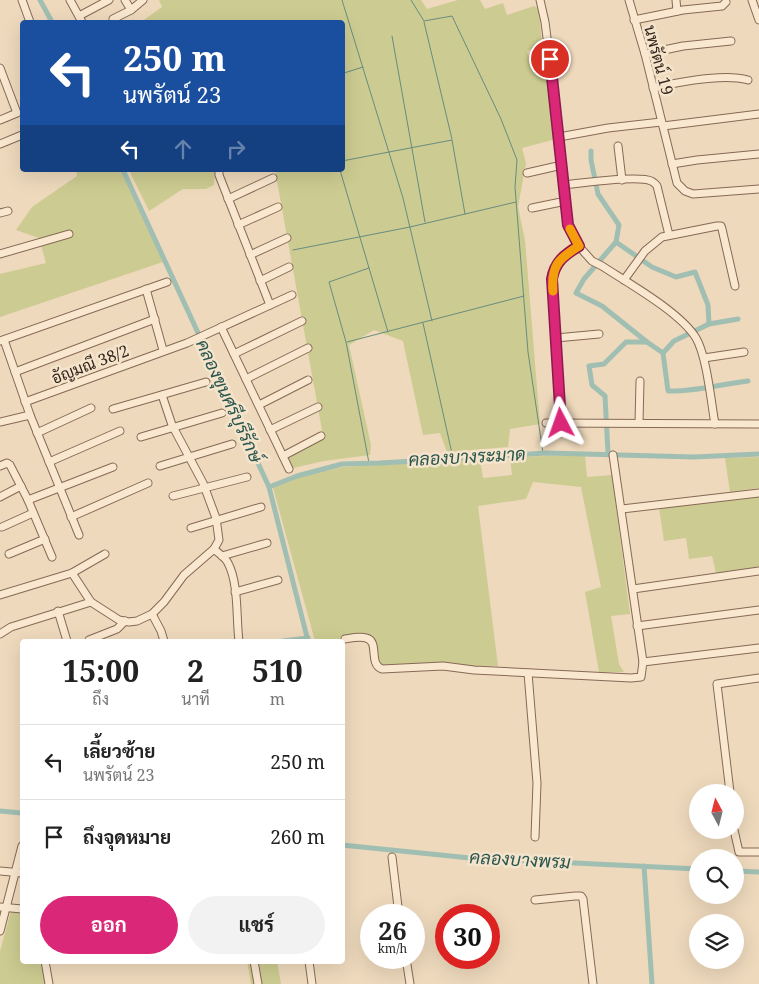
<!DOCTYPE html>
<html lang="th">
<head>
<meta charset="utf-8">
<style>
  :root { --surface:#fff; --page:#f2f2f2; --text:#222; --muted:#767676; --line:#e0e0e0; --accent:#db2777 }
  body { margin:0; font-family:"Noto Serif",Sarabun,serif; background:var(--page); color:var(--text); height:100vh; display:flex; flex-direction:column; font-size:19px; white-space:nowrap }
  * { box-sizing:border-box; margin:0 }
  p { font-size:16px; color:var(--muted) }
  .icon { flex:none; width:28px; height:28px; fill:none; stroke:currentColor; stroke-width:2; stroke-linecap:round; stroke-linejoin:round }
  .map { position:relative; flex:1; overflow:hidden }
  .side { position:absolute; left:20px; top:639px; width:325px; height:325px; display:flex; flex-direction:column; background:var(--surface); border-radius:5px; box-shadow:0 5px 20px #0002 }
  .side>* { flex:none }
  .guide { position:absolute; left:20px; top:20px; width:325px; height:152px; border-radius:5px; box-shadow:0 5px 20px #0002; background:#1a4fa0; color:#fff; overflow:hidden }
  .needle { width:32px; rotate:353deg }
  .fabs { position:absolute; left:689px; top:784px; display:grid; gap:10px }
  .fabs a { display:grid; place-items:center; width:55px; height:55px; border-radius:50%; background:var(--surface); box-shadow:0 5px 20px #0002; font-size:25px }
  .speed { position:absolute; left:360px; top:904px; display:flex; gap:10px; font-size:25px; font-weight:700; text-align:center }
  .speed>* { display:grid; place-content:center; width:65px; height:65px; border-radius:50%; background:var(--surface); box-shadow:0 5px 20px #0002; line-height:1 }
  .speed small { font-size:12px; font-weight:400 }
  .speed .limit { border:8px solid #d22; background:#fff; color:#111 }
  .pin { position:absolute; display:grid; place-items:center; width:42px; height:42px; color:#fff; margin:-21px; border:2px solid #fff; border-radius:50%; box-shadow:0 1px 5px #0007 }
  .me { position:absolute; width:55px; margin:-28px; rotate:356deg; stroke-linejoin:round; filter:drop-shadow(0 0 4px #0008) }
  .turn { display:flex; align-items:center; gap:18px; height:105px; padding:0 20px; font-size:22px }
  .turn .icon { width:65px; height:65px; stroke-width:2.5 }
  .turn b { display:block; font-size:35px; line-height:42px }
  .lanes { display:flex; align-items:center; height:48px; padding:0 20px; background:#0003; justify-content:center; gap:25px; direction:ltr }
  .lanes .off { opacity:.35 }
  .eta { display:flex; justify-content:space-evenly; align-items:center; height:85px; text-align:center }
  .eta b { font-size:30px; font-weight:700; line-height:35px }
  .primary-button { display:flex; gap:10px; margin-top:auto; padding:10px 20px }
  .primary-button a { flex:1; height:58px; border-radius:30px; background:var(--accent); color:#fff; font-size:20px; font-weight:700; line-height:58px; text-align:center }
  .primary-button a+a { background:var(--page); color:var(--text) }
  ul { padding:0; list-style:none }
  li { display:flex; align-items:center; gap:15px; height:75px; padding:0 20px; border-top:1px solid var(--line) }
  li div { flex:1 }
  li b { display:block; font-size:19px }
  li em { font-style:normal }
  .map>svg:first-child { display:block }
</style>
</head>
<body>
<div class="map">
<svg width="759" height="984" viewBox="0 0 759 984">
  <rect width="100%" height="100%" fill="#eed9bc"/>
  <g fill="#cccb91">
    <path d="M159,0H421L427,9L458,0H480L485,9L503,3L507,15L534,6L539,9L542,45L527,51L532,66L545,64L556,139L522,148L526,163L518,207L525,240L540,424L510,429L508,447L447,452L440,433L423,435L403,341L374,330L349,345L371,445L370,455L324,461L293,468L287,457L322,430L275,170H342V22H141L162,7Z"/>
    <path d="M76,170H121L163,262L0,317V274L46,263L39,238L16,230L32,207L77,176Z"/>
    <path d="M129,170H215L214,185L206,189H183L149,211Z"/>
    <path d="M585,455L587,477L612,475L630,614L611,616L619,664L624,672H599L585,592L601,587L581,487L533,482L526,499L478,506L498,666L383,665L370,655L367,641H315L272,484L310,474L343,467L480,459L483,478L512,475L510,457Z"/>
    <path d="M759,457V488L730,492L725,458Z"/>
    <path d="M759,496V568L716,573L712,556L689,559L686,538L664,541L659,508Z"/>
    <path d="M11,911L22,913V961H41L45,984H0V951Z"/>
    <path d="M247,961H277L281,984H251Z"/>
  </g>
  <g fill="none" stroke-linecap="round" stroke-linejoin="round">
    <g stroke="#688c7f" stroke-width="1">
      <path d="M342,0L403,198L432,321"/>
      <path d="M411,0L424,21L452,16L501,119L517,160L515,187L528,352L543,453"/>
      <path d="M424,22L452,139"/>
      <path d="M392,36L425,222"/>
      <path d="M342,92L344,73L363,67"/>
      <path d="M342,161L452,140L465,214"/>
      <path d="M340,170L388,332"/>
      <path d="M293,250L410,227L516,202"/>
      <path d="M369,268L329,282L346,342L369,463"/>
      <path d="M423,323L453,458"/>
      <path d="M347,342L524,296"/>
    </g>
    <g stroke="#a0bfb2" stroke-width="5">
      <path d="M40,0L52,22"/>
      <path d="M591,151V160L598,194L619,225L616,242L584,279L576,293L602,306L647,342"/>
      <path d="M123,170L269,487L308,641"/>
      <path d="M616,242L652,267L676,277L695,272L708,305L709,324L738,319"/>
      <path d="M663,353L674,341L709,324"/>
      <path d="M608,453L605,396L592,385L589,366L604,364L626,342H647L663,353L668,391C695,392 721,384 748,381"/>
      <path d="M269,487L297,476L342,464L380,463L547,453L694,457L759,454"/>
      <path d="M283,641L308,638"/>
      <path d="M0,811L22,813"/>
      <path d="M342,845L470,858L698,869"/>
      <path d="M644,866L652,984"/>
      <path d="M735,871L759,872"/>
    </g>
    <g stroke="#866956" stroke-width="9">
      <g id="minor">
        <path d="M22,0L30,22"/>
        <path d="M70,0L82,22"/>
        <path d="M125,0L131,10"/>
        <path d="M540,0L545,22L559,133L568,225L576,243L592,261L602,266C628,283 680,312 696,338C707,357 711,402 715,424"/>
        <path d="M629,0L645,54L677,183L685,191L693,194L759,189"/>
        <path d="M676,0L677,11"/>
        <path d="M752,0L759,20"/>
        <path d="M79,16L109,0"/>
        <path d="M113,19L131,10L143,0"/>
        <path d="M634,20L683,10L722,6L726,2"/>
        <path d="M645,54L683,46L731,41"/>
        <path d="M0,68L17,113L0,120"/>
        <path d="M653,88C679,82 723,73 748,80"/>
        <path d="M663,126L759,114"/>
        <path d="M559,137L608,128L661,122"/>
        <path d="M0,144L22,135"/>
        <path d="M618,146L622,180"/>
        <path d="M672,164L697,160L759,154"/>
        <path d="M219,170V175L270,305"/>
        <path d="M527,173L562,165"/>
        <path d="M564,185C580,183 639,175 651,181C652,181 657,185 657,186L669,235"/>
        <path d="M228,199L273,178"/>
        <path d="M532,208L566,201"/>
        <path d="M0,213L8,211"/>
        <path d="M238,225L278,207"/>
        <path d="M0,254L69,234"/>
        <path d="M250,255L287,238"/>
        <path d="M624,280L645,251L662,237L717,226H721L722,229L735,286"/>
        <path d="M260,281L289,267"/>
        <path d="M146,289L163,350"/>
        <path d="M221,327L289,469"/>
        <path d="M556,338L599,334"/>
        <path d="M4,340L30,415L79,535"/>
        <path d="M0,341L167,282"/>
        <path d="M234,354L302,321"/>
        <path d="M704,358L744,352"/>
        <path d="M15,372L155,319"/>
        <path d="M246,379L308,348"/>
        <path d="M25,402L187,343L292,295"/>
        <path d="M259,405L308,380"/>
        <path d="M113,409L206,382"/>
        <path d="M0,422L30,415"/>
        <path d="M546,423L759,424"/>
        <path d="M561,423L552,279C556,262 564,255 579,246"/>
        <path d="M639,423L640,381"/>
        <path d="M270,430L318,407"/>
        <path d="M37,433L91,408"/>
        <path d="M141,437L222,413"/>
        <path d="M613,455L643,662"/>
        <path d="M283,456L321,436"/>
        <path d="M49,462L120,431"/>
        <path d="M0,466L7,463L10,465L28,500L52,557"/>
        <path d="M160,466L232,444"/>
        <path d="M173,496L247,477"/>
        <path d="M0,497L21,486"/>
        <path d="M28,500L113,467"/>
        <path d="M622,509L759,493"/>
        <path d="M71,517L148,483"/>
        <path d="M2,527L33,513"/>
        <path d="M191,528L261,507"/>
        <path d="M214,549C219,554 225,557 228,563C239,584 236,618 239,641"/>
        <path d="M9,554L45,539"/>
        <path d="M222,556L267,543"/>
        <path d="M72,573L91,602L119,620L129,622L137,621L152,614L164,602L184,575L214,549L219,540L216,518L203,483L172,425L162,395"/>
        <path d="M633,589L759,571"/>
        <path d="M235,592L278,580"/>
        <path d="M0,595L72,573L105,554"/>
        <path d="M58,611L67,641"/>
        <path d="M152,614L161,631L164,641"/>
        <path d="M637,626L759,610"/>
        <path d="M0,634L11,627L91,602"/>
        <path d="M345,639C351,638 360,636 366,638C380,641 368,664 382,669L443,666L474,670L631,678L641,677L643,662L759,648"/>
        <path d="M89,640L117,629L125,621"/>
        <path d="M528,673L537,783L535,837"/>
        <path d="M730,792L717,684L759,678"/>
        <path d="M734,830L739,852H759"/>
        <path d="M392,857L399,915"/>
        <path d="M0,871L22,873"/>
        <path d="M535,900L575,896H581L583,899L593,984"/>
        <path d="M0,907L22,909"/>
        <path d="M0,931L22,846"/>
        <path d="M406,958L410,984"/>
        <path d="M45,961L49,984"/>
        <path d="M254,961L258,984"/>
        <path d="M309,961L312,984"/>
      </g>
    </g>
    <use href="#minor" stroke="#f9e7cf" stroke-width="7"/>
  </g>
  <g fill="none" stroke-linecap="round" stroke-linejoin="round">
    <g stroke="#8e194d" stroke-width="12">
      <path id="route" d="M550,59L568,225L579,246C564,255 555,262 552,279L561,423"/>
    </g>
    <use href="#route" stroke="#db2777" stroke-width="9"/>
    <path stroke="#f59e0b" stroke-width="9" d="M553,291C551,266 558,259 579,246L570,229"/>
  </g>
  <g text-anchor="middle" stroke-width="5" stroke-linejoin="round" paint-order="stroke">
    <g font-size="16" fill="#34241b" stroke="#f5e4cc">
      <text transform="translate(659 60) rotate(75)" y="6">นพรัตน์ 19</text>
      <text transform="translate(90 364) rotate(-21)" y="6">อัญมณี 38/2</text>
    </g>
    <g font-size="18" font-style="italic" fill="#2a554d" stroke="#f5e4cc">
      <text transform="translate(229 401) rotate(65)" y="6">คลองขุนศรีบุรีรักษ์</text>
      <text transform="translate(467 457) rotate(-3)" y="6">คลองบางระมาด</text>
      <text transform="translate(520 860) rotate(3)" y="6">คลองบางพรม</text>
    </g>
  </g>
</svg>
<div class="fabs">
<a><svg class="needle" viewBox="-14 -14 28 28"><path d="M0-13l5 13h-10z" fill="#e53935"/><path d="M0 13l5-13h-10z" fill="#767676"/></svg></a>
<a><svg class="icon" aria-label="search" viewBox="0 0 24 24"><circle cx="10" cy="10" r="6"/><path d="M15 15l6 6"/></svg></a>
<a><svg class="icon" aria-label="layers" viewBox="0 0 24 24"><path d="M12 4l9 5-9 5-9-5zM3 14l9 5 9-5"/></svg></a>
</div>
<div class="speed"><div>26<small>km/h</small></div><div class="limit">30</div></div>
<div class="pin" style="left:550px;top:59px;background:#d93025"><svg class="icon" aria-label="arrive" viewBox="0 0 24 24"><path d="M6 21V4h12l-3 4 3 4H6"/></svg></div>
<svg class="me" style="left:561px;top:423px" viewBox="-20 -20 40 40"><path d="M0-17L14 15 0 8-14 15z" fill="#db2777" stroke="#fff" stroke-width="4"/></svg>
<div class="guide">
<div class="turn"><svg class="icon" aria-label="left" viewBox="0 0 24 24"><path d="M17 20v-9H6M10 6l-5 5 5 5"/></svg><div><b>250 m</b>นพรัตน์ 23</div></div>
<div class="lanes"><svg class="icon" aria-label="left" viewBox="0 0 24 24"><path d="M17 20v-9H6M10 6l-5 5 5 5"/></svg><svg class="icon off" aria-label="ahead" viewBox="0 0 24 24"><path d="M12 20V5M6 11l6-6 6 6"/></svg><svg class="icon off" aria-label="right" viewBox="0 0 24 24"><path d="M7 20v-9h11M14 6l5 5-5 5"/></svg></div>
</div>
<section class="side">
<div class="eta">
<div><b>15:00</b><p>ถึง</p></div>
<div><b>2</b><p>นาที</p></div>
<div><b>510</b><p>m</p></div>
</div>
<ul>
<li><svg class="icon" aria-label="left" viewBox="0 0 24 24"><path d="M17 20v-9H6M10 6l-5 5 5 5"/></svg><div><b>เลี้ยวซ้าย</b><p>นพรัตน์ 23</p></div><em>250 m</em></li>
<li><svg class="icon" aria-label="arrive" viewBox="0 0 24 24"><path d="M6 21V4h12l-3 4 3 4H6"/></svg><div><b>ถึงจุดหมาย</b></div><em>260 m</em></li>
</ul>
<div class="primary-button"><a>ออก</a><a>แชร์</a></div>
</section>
</div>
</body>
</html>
